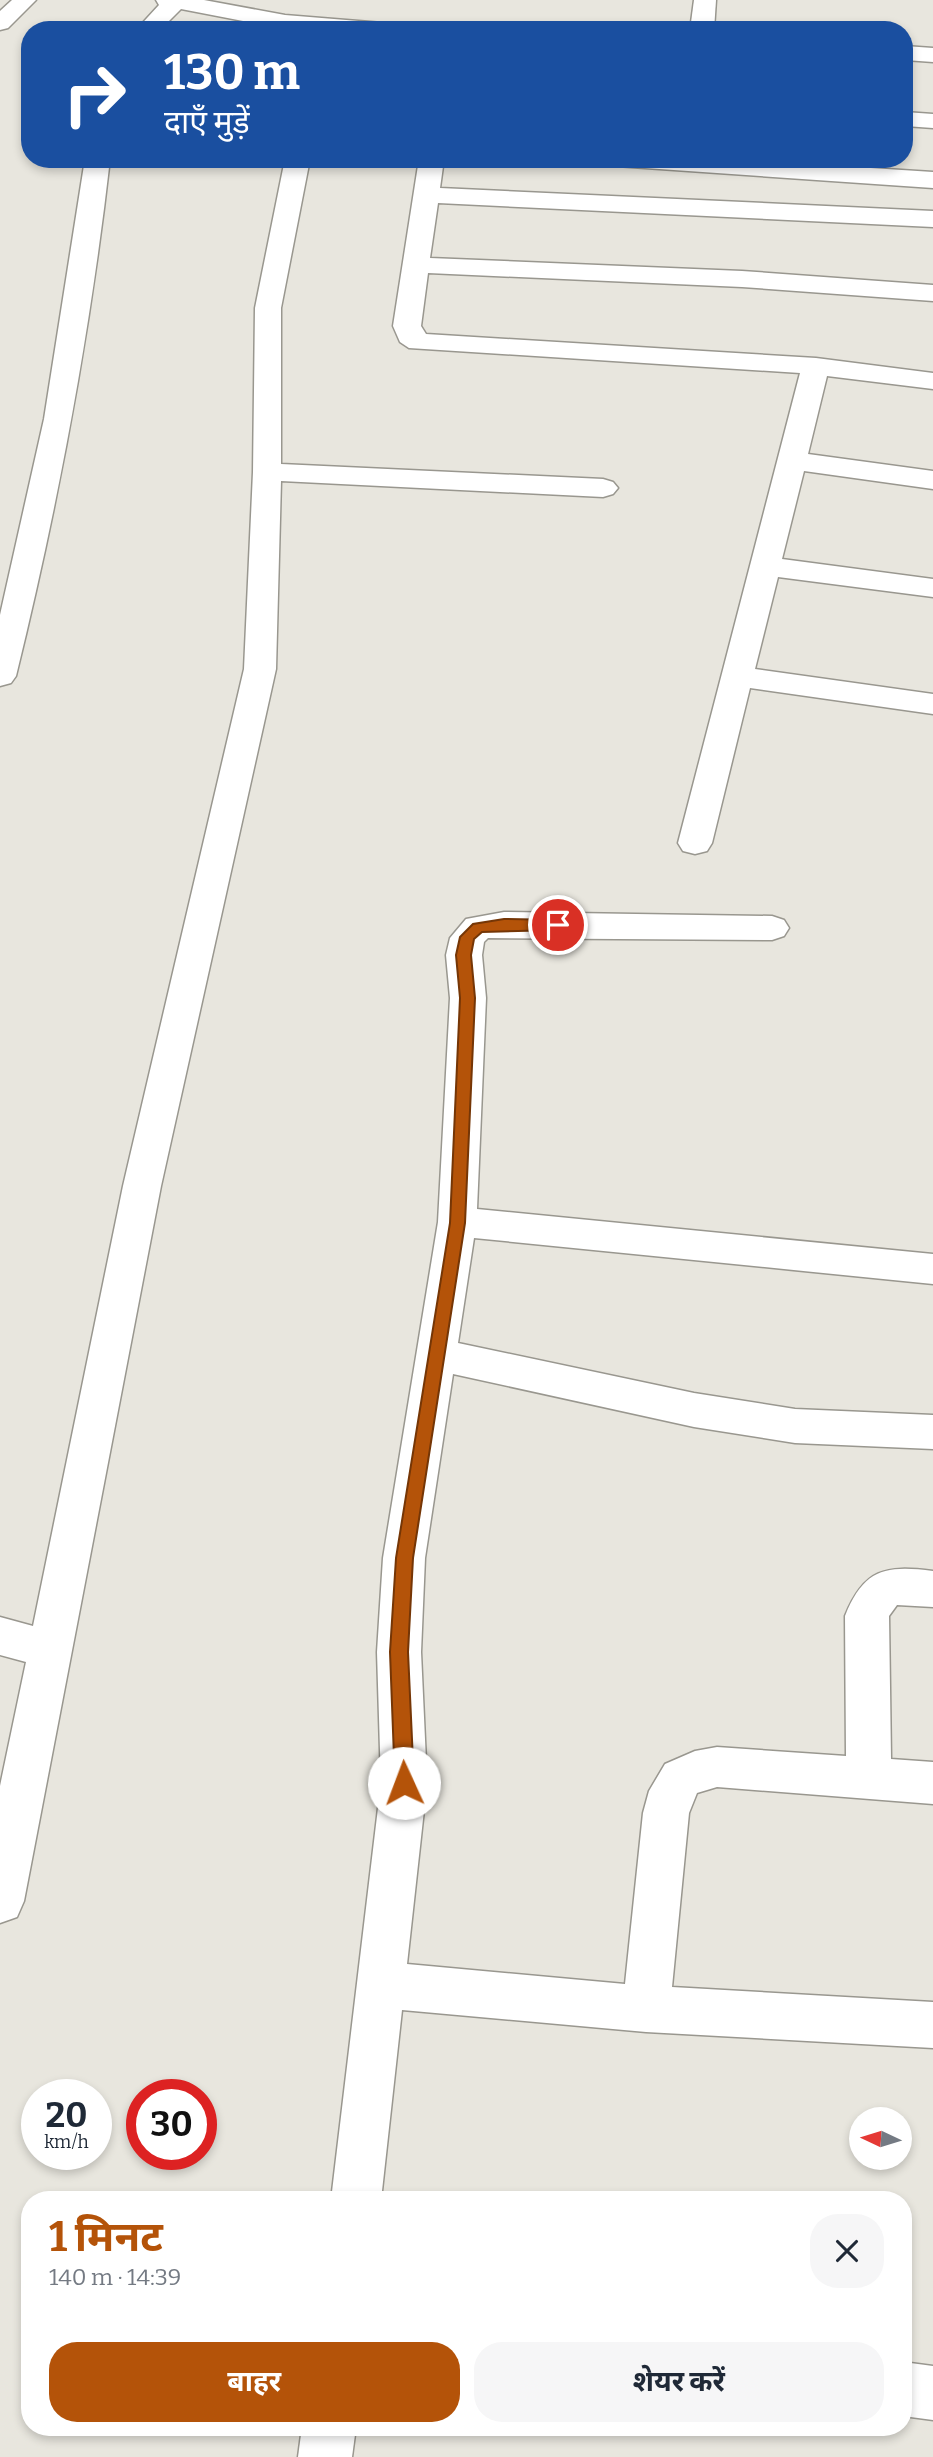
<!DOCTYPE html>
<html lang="hi">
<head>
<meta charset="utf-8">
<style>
  :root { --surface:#fff; --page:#f6f6f7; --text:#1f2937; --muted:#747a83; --accent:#b45309 }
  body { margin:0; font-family:Bitter,"Noto Sans Devanagari",serif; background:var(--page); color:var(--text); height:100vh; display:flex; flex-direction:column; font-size:26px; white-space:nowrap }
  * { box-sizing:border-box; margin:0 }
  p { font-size:23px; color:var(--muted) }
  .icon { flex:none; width:38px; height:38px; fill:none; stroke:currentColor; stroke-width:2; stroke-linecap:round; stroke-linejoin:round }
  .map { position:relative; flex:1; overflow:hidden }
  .drawer { position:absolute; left:21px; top:2191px; width:891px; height:245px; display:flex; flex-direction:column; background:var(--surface); border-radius:28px; box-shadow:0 4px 10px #0003 }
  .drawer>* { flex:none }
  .banner { position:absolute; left:21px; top:21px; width:892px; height:147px; border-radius:28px; box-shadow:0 4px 10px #0003; background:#1a4fa0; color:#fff; overflow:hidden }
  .needle { width:46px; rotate:274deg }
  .tools { position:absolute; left:849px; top:2107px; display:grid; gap:14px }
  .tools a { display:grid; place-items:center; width:63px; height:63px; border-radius:50%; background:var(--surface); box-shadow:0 4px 10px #0003; font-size:35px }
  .speed { position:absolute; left:21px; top:2079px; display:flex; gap:14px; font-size:35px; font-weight:700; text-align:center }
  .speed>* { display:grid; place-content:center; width:91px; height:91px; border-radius:50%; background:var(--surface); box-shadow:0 4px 10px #0003; line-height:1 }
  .speed small { font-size:18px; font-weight:400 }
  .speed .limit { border:10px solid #d22; background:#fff; color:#111 }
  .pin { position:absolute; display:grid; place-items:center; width:60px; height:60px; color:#fff; margin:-30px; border:4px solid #fff; border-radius:50%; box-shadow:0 2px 7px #0007 }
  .me { position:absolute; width:77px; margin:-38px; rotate:358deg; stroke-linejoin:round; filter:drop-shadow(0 0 5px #0008) }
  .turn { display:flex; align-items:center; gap:24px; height:147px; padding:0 28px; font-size:32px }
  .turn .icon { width:91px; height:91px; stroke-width:2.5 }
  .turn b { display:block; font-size:49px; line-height:60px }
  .round { display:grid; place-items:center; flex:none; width:74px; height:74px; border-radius:28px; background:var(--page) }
  .headline { display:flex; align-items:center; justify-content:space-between; height:119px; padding:0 28px }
  h1 { font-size:42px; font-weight:700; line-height:52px; color:var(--accent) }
  .cta { display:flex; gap:14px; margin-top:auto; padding:14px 28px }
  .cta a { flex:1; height:80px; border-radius:28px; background:var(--accent); color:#fff; font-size:28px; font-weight:700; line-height:80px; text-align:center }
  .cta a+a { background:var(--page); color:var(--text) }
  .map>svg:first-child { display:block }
</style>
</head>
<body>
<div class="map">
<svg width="933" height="2457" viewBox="0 0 933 2457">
  <rect width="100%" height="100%" fill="#e8e6de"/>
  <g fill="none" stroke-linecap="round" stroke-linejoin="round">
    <g stroke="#99978f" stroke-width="3">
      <g id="street">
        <path d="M12,0H36L8,28L0,30V11Z"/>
        <path d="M156,0H204L285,15L383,23L394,30L285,29L181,9L160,30H136L159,5Z"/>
        <path d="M694,0H716L714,30H690Z"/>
        <path d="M905,46L933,48V62L905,60Z"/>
        <path d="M905,112L933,114V128L905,126Z"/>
        <path d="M85,159H110C90,334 58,505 16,676L11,683L0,686V615L44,419Z"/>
        <path d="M285,159H310L281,308V464L603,479L613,482L618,488L613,494L603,497L281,481L276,669L161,1186L24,1901L17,1917L0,1923V1786L26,1662L0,1655V1617L33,1626L123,1186L244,669L253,472L255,308Z"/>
        <path d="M419,159H444L440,188L933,211V227L438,203L430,258L742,271L933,285V301L742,287L428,273L421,326L426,334L816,358L933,373V389L827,376L808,454L933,471V489L804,471L782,559L933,579V597L778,577L755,669L933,694V714L750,688L712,843L707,851L695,854L683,851L678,843L800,373L409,348L400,342L393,326Z"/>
        <path d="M604,159H733L933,172V188L616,166L607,164Z"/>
        <path d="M504,912L772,916L784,920L789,928L784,936L772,940L488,938L484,942L482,955L486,998L477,1209L933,1254V1284L474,1238L458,1343L694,1393L795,1409L933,1415V1449L795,1443L694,1427L453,1374L425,1558L421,1652L427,1783L407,1964L625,1984L643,1813L649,1791L665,1764L695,1751L717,1747L846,1756L845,1616C864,1569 885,1565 933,1571V1607L897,1605L889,1616L891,1759L933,1762V1804L717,1787L697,1793L689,1813L672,1987L933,2002V2048L646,2032L402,2010L381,2200H331L381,1783L377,1652L383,1558L438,1222L450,998L446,955L450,938L466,919Z"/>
        <path d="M903,2362L933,2366V2420L903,2416Z"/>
        <path d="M302,2427H356L352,2457H298Z"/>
      </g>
    </g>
    <use href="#street" fill="#fff" fill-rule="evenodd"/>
  </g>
  <path fill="#b45309" stroke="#753606" stroke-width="2" d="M504,919L558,920L565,925L558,930L482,932L474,939L471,955L475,998L465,1223L413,1558L408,1652L414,1783L411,1789L404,1792L398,1789L395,1783L390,1652L396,1558L450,1223L460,998L456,955L460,937L473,924Z"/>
</svg>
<div class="tools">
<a><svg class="needle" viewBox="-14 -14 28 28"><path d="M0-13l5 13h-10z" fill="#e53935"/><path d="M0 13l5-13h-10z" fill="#747a83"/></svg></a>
</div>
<div class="speed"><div>20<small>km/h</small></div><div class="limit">30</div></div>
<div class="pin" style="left:558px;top:925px;background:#d93025"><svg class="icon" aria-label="arrive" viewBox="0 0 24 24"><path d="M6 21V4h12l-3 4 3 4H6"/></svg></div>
<svg class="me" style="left:404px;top:1783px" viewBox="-20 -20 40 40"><circle r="19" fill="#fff"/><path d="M0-13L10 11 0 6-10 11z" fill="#b45309"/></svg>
<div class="banner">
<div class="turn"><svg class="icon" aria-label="right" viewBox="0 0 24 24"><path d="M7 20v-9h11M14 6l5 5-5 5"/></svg><div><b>130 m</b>दाएँ मुड़ें</div></div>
</div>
<section class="drawer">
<div class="headline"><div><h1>1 मिनट</h1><p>140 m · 14:39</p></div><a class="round"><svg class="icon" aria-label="close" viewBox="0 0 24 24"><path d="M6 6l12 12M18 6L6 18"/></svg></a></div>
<div class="cta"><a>बाहर</a><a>शेयर करें</a></div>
</section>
</div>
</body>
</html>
